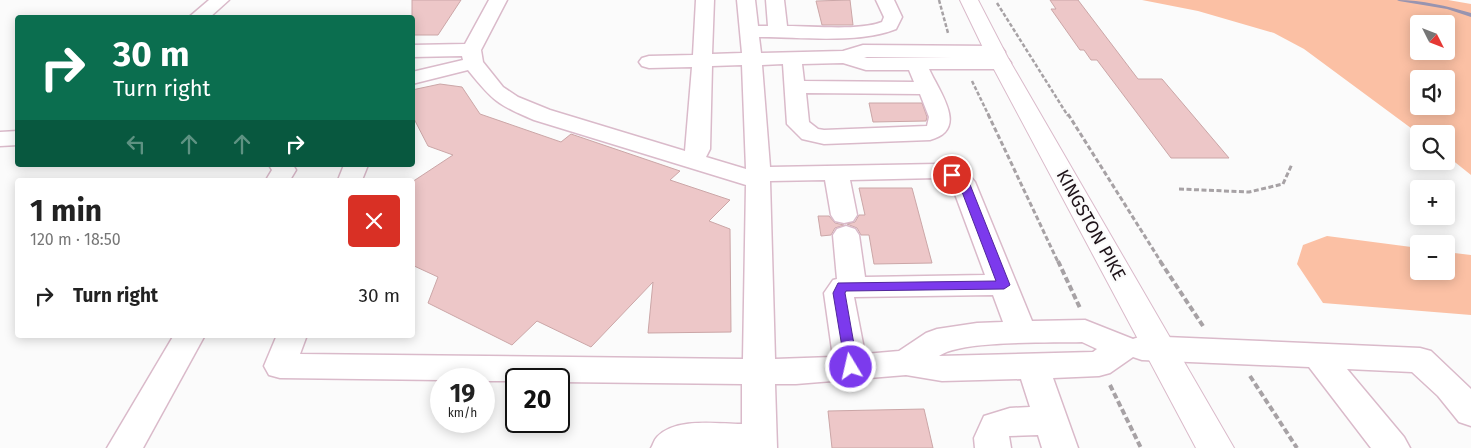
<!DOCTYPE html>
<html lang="en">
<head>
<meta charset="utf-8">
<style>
  :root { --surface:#fff; --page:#f6f6f6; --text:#222; --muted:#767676 }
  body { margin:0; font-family:"Fira Sans",sans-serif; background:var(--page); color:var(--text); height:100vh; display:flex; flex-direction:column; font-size:19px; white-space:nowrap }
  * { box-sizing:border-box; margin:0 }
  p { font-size:16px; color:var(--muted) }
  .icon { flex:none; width:28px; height:28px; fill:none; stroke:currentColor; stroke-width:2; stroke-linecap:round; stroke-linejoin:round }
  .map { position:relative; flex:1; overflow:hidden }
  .details { position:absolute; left:15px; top:178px; width:400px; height:160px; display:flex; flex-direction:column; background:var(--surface); border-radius:5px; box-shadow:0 2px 12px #0003 }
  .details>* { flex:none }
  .top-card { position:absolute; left:15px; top:15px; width:400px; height:152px; border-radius:5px; box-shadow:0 2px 12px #0003; background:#0b6e4f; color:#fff; overflow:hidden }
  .needle { width:32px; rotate:132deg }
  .fabs { position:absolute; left:1410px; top:15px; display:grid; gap:10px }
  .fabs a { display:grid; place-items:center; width:45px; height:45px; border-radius:5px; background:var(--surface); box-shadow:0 2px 12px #0003; font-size:25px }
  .speed { position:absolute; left:430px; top:368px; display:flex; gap:10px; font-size:25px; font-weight:700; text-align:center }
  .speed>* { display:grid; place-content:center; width:65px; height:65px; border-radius:50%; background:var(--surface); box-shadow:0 2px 12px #0003; line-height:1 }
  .speed small { font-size:12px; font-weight:400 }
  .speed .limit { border:2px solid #111; border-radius:8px; background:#fff; color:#111 }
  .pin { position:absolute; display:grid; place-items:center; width:42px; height:42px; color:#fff; margin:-21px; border:2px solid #fff; border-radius:50%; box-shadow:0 1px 5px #0007 }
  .me { position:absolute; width:55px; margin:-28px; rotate:351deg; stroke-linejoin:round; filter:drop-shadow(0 0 4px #0008) }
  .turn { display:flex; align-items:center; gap:18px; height:105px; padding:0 15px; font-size:22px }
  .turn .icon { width:65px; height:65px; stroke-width:2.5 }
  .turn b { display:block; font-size:35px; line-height:42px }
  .lanes { display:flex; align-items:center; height:48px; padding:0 15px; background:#0003; justify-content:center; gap:25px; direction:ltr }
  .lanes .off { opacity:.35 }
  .round { display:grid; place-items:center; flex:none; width:52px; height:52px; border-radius:5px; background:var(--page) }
  .overview { display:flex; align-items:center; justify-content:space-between; height:85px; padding:0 15px }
  h1 { font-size:30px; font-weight:700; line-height:38px }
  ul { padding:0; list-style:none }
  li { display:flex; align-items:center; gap:15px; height:65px; padding:0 15px }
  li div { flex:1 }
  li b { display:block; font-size:19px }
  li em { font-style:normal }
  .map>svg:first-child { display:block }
</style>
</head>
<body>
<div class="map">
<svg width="1471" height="448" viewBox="0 0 1471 448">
  <rect width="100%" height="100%" fill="#fbfbfb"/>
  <g fill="#fbc0a4" fill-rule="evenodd">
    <path d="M1142,0H1448L1471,4V175L1446,155V134H1419L1304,49L1274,33L1198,11ZM1419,24H1446V51H1419ZM1419,79H1446V106H1419Z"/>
    <path d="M1327,236L1419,248V271H1446V252L1471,255V315L1323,303L1297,264L1303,245Z"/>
  </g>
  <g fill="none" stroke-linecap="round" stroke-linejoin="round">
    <path fill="#9894b0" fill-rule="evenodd" d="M1397,0C1422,0 1447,6 1471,13V17L1447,9L1399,1Z"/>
  </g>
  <g fill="#edc7c8" stroke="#cba6a7">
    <path d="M412,0H461L438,35H412Z"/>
    <path d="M850,0L853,25H822L816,1Z"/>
    <path d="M1050,0H1078L1138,79H1162L1229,158H1171L1097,60H1091L1084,50H1080L1051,9H1056Z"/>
    <path d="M440,84L462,87L480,114L561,142L571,134L680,171L670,180L730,200L709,221L730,229L731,332L648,333L653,282L591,347L537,321L512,345L428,303L438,277L412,265V182L453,155L428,146L412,115V90Z"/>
    <path d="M869,103H922L927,117L926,121L873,122Z"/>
    <path d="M859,188H912L932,263L874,264L869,235H861L857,228L847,224L855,222L859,215H865Z"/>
    <path d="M818,216H829L835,223L844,225L835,228L831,235L821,236Z"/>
    <path d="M924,409L933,448H832L828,411Z"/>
  </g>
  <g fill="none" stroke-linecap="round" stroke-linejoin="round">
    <g stroke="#dabaca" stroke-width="3">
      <g id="minor">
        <path d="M209,0H229L209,18H188Z"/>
        <path d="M489,0H507L481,50L483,62L503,87L518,97L550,110L685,151L692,67L649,68L642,66L639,62L642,58L649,56L693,55L696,0H714L712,54L742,53L737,0H755L758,26H768L766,0H784L787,26C813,26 859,31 882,22L884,17L876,0H894L902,17L896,29C859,44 799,37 759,37L761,53L843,51L863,45L995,46L1002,48L1005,52L1002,56L998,57L1008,59L1011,63L1008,67L1001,69H929C940,93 969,130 930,140L824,144L802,139L787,124L783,64L762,65L770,167L938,164C952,167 967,170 975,182L1032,321L1085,320L1133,339L1142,336L1420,348L1431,351L1471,389V426L1459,422L1438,396L1412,372L1347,369L1404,437L1410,448H1371L1309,367L1142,360L1133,357L1110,373L1099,376L1053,378L1078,448H1042L1038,435L1009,436L1011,448H975L974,438L984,416L1010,408L1030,407L1021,379L942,381L906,375L796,384H775L777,448H651C653,445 654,440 657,437C676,417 717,424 742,424V384L559,382V379H516V381H484V379L441,380L280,378L269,375L264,366L277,335H307L300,354L743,359L746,185L534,120C498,105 493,101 468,70L412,84V72L463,60L462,56L412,57V45L465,44ZM864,57H952L867,58ZM843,63L866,70H909L914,82L804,81L802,64ZM742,65L746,169L706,157L710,149L712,66ZM806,93L920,94L929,117L927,126L824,130L818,129L809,122ZM937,178L952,186L985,275L865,277L859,235L855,229L846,226L837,229L833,235L837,279L833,280L824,293L833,357L775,359L770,181L825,180L831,215L835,221L844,223L853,221L857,215L850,180ZM993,295L1003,322L977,323L937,329L926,333L899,351L865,354L854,297ZM1082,342L1097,349L1093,352L939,356C961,340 1051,343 1082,342Z"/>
        <path d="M18,131V145L0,146V132Z"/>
        <path d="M269,165H293L296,170L290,180H266L272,170Z"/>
        <path d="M344,165H368L362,180H338Z"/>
        <path d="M174,335H205L143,448H107Z"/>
      </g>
    </g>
    <g stroke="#dabaca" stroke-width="2">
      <path id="major" d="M960,0H978L1008,58L1234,448H1196L988,58Z"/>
    </g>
    <g stroke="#a7a2a5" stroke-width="2.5" stroke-dasharray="4 2" stroke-linecap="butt">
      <path d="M939,0L948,33"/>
      <path d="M997,3L1068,116"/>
      <path d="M972,81L989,116"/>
    </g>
    <g stroke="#a7a2a5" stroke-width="3" stroke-dasharray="5 2.5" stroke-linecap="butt">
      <path d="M988,114L1058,262"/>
      <path d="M1068,114L1161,262"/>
      <path d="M1179,189L1249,192L1283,184L1292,164"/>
    </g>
    <g stroke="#a7a2a5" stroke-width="4" stroke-dasharray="6 3" stroke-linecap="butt">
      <path d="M1058,261L1080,308"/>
      <path d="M1160,261L1203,326"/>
      <path d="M1250,376L1297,448"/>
      <path d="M1110,385L1141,448"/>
    </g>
    <use href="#minor" fill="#fff" fill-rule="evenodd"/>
    <use href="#major" fill="#fff" fill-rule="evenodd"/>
  </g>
  <path fill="#7c3aed" stroke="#51269a" d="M952,172L969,182L1010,285L1004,289L846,291L845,293L858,367L856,371L851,372L846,371L833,293L838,283L996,281L959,184L947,175Z"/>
  <g text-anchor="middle" stroke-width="4.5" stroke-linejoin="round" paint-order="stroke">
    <g font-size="18" fill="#1e1319" stroke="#fbfbfb">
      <text transform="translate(1091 225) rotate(61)" y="6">KINGSTON PIKE</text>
    </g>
  </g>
</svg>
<div class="fabs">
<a><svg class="needle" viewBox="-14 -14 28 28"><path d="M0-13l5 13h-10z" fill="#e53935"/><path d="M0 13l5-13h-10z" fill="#767676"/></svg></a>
<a><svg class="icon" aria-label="sound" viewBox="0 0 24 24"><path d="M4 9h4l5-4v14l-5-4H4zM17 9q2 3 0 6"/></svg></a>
<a><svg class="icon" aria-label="search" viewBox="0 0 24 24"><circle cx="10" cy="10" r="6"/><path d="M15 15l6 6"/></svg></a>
<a>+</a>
<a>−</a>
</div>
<div class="speed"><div>19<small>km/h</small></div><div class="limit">20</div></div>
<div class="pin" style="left:952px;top:175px;background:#d93025"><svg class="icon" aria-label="arrive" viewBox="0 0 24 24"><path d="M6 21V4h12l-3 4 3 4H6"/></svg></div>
<svg class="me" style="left:851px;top:367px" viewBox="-20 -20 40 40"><circle r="17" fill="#7c3aed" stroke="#fff" stroke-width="3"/><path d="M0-11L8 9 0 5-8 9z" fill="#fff"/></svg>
<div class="top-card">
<div class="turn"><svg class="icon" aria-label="right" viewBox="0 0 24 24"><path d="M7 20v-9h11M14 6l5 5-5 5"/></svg><div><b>30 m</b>Turn right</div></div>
<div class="lanes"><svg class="icon off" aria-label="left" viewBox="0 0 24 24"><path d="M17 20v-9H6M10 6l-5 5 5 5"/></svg><svg class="icon off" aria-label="ahead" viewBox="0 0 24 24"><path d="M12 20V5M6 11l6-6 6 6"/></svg><svg class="icon off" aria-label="ahead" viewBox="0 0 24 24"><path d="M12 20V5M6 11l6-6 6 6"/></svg><svg class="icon" aria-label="right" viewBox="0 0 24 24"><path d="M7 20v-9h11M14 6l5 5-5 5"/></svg></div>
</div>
<section class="details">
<div class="overview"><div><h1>1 min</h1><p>120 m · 18:50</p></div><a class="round" style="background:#d93025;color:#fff"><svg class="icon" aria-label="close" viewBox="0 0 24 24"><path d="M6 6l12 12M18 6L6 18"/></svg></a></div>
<ul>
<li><svg class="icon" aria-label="right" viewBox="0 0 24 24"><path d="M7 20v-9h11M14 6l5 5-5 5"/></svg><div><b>Turn right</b></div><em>30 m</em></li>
</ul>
</section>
</div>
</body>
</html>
